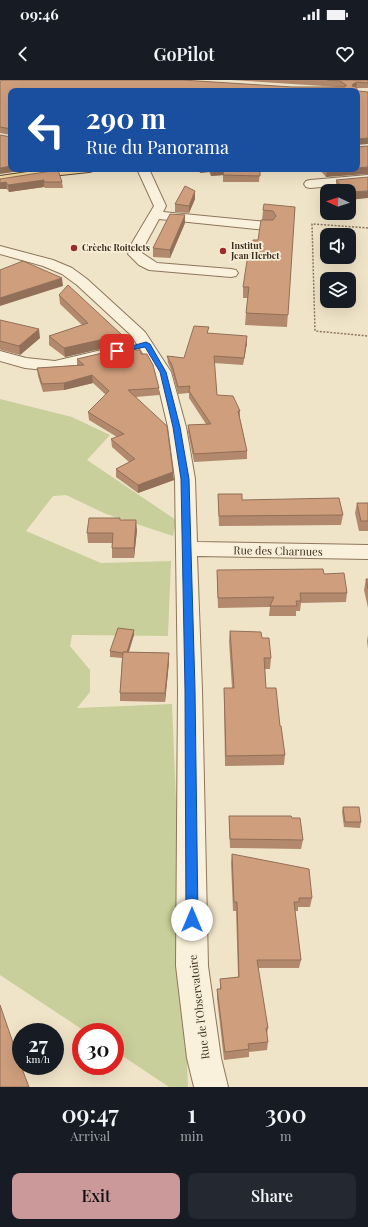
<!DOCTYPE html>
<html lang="en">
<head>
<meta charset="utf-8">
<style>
  :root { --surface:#171b24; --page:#242831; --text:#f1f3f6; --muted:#9ea1a6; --accent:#cc999b }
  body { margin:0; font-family:"Playfair Display",serif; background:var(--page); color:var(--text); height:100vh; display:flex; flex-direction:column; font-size:15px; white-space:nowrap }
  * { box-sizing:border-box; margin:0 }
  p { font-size:13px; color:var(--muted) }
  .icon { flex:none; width:22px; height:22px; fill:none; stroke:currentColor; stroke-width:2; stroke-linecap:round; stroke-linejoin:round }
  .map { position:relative; height:1007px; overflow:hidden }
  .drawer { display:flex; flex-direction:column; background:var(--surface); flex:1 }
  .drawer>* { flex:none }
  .hud { position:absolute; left:8px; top:8px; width:352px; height:84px; border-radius:8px; box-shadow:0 4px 16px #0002; background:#1a4fa0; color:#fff; overflow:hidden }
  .needle { width:26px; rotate:273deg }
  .tools { position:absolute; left:320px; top:104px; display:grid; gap:8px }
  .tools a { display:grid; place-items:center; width:36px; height:36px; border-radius:8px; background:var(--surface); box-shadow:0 4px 16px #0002; font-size:20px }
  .speed { position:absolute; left:12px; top:943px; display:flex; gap:8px; font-size:20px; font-weight:700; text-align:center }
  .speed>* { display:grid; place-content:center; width:52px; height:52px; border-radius:50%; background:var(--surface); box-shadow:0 4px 16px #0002; line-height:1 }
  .speed small { font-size:10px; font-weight:400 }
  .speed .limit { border:6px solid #d22; background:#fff; color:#111 }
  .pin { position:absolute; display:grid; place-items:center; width:34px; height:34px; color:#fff; margin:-17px; border-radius:8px; box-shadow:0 2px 6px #0006 }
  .me { position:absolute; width:44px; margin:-22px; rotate:0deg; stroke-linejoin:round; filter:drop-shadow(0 0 3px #0008) }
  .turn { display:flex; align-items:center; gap:14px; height:84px; padding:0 12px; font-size:18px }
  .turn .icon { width:52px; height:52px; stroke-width:2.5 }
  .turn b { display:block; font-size:28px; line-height:34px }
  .eta { display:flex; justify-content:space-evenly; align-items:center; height:68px; text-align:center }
  .eta b { font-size:24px; font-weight:600; line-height:28px }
  .action { display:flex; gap:8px; margin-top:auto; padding:8px 12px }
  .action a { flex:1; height:46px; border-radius:8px; background:var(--accent); color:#111; font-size:16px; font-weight:600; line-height:46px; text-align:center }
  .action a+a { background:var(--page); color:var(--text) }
  .status { display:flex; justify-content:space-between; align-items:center; height:28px; padding:0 20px; background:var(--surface); direction:ltr }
  .status svg { height:11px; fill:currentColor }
  header { display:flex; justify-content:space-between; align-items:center; height:52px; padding:0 12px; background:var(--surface); font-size:18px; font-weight:600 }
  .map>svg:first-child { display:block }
</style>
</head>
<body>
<div class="status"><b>09:46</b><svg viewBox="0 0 49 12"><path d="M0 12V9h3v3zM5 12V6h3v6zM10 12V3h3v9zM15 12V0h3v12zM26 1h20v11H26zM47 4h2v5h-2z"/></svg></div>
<header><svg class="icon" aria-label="back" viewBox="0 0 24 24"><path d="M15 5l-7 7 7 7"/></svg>GoPilot<svg class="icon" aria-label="heart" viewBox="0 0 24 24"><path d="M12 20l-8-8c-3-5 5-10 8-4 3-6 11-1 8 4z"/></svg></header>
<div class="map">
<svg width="368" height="1007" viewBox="0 0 368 1007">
  <rect width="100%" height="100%" fill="#f0e4c8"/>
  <path fill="#c9cf9b" d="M0,319L72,337L110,355L87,380L176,440L173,456L106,434L66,415L53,416L26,451L101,483L171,481L168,556L72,555L70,566L90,590V612L77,628L172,624L188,1007H169L115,971V952H86L0,895Z"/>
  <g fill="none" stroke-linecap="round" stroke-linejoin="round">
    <g stroke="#8d765c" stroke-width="2">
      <g id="minor">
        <path d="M137,89H149L166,126L163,132L267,142L272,143L274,146L272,149L267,150L159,139L146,163L142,173L157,183L231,189L236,190L238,193L236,196L231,197L149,190L139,185L128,174L132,163L154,126Z"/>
        <path d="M368,95V103L310,108L306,107L304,104L306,101L310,100Z"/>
        <path d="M0,166L53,180L72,188L87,199L145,252L171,292L186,347L195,399L197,462L368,465V479L197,476L202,610L208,886L221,978L228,1007H194L187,978L176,886L178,610L175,399L168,347L155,292L131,255L77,205L62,194L43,186L0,174Z"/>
        <path d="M106,269L112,271L114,274L112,277L55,291L25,288L0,281V271L26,278L55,281Z"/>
      </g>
    </g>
    <g stroke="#5b4430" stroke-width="2">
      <path id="major" d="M48,89H95L93,91L89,92L42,97L0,104V96Z"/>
    </g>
    <path stroke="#8d765c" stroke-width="1.5" stroke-dasharray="2 1.5" stroke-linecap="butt" d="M368,148L312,144L315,251L368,256"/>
    <use href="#minor" fill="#faf1dc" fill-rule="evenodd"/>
    <use href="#major" fill="#f3d9a0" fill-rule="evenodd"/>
  </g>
  <g fill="#b2896c">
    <path d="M231,0H368V8H356L11,11V55L0,53V1L292,7H339Z"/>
    <path d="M198,89H260L259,102H223V95L211,96L209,92L200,93Z"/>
    <path d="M319,89H357L326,97Z"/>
    <path d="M0,99L62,102L63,108H45L44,107L9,112Z"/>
    <path d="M336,100L349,111H339L336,107Z"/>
    <path d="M195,111V119L189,133L175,132V124Z"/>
    <path d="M295,127L287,247L245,245L246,233L248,218H243V207L251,174L258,160L264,140H262L263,130Z"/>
    <path d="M185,143L170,178L153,177V168Z"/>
    <path d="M59,215L122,255V264L65,277L49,265V256L82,245L60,224Z"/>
    <path d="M0,240L40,258L20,275L1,270L0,269Z"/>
    <path d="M209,254L247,263L243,285L214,283L217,315L240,331V338L247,371V379L194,382L188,352V345L206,344L189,318V313L178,314L172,292L168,283L167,276L184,278Z"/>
    <path d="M136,270L141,274L159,308V315L136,317L174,400L138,413L116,397V389L129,382L112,367L111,359L117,357L89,340L88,332L106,315L93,303L64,310L43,312L38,296L37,288L77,285V279Z"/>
    <path d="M218,414L242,420L343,435L341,445L219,446L218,424Z"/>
    <path d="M357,423H368V451H359L355,433Z"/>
    <path d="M120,440L137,450L134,478H112V463H88L87,453Z"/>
    <path d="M217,490L324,494L347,513L346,522L301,523L300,531H296V536H269L270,527L218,528L217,499Z"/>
    <path d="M366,499H368V528L364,510Z"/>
    <path d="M230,551L262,558L271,578L270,589H265L266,608L280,646L285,675L284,685L225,686L224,618V608H232L229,561Z"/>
    <path d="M134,555L129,572L169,573V582L165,622L120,621V613L122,578L110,577V571Z"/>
    <path d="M368,555V569L367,561Z"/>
    <path d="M343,727L361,742L360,748L344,747L342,732Z"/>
    <path d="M229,736L292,738L303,760L301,769L230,768L229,746Z"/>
    <path d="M232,774L312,818L310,827H298V831H295L301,880L299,888H258L268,948L267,955L268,962L267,970L249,972V977L224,980L217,918V909H220V899L238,897L236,831H233L231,783Z"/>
  </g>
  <g fill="#916f58">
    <path d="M357,2L356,8L352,10L353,4Z"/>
    <path d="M368,58V64L357,65V59Z"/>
    <path d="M11,86V89H33L0,94V88Z"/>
    <path d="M368,87V94L326,97L327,90L345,89H357V88Z"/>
    <path d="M200,89H209V92L200,93Z"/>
    <path d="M211,89H224V95L211,96Z"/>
    <path d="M44,100V107L9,112L8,105Z"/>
    <path d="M6,102L7,109H0V103Z"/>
    <path d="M195,111V119L189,133V126Z"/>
    <path d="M368,111V118L349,120V112Z"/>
    <path d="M185,135V143L170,178V170Z"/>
    <path d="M62,198L63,206L0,226V218Z"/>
    <path d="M39,249L40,258L20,275L19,266Z"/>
    <path d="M122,255V264L65,277L64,268Z"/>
    <path d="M247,256V263L243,285L244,278Z"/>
    <path d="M92,295L93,303L64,310V303Z"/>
    <path d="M173,392L174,400L138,413V405Z"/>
    <path d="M136,440L137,450L134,478V468Z"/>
    <path d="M134,550V555L126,579V574Z"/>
    <path d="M169,573V582L165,622V613Z"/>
  </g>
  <g fill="#cf9f7d" stroke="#916f58">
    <path d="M4,0H182L292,7H345L346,5L340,1L327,0H368V3L357,2L353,4L352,6L356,7L358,11L368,12V58L357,59V11H11V49L0,47V1Z"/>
    <path d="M0,55L11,57V86L0,88Z"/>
    <path d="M368,66V87L357,88V67Z"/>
    <path d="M224,89H260V96L223,95Z"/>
    <path d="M326,89H345L327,90Z"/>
    <path d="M58,90L62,102H44V100L8,105L6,102L0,103V99Z"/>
    <path d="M368,97V111L349,112V111H346L336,100Z"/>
    <path d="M185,106L195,111L189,126L175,124Z"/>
    <path d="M264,124L295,127L288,235L246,233L249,207H243L248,174H251L253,160H258L261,140H273L276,136L273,131L263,130Z"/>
    <path d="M170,134L185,135L170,170L153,168Z"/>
    <path d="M23,181L62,198L0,218V190Z"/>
    <path d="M68,205L122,255L64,268L49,256L88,243L59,215Z"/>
    <path d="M0,240L39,249L19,266L0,261Z"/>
    <path d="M194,246L209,247L207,253L247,256L244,278L214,276L217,315L233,316L240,331H238L247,371L194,374L188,345L211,344L189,311L190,306L178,307L172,285L167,276L184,278Z"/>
    <path d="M132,266L136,270H140L141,274H147L153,285L159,308L128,310L167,346L173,392L138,405L116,389L135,379L111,359L124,354L88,332L109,311L92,295L64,303L42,304L37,288L84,285L77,279Z"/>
    <path d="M218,414H242V420L339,418L343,435L219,436Z"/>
    <path d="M357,423H368V441H361Z"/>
    <path d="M89,438H120V440H136L134,468H112L113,453H87Z"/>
    <path d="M323,489L324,494L344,493L347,513H300L301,521H296L297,526H270L274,517L218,518L217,490Z"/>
    <path d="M366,499H368V509Z"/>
    <path d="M118,548L134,550L127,572H123V573L110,571Z"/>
    <path d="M230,551L261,552L262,558H269L271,578H264L266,608H276L280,646H281L285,675L226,676L224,608H234Z"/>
    <path d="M123,572L169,573L165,613H120Z"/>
    <path d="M343,727H359L361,742H345Z"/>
    <path d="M229,736H291L292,738H300L303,760L230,759Z"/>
    <path d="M232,774L309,789L312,818H299V822H294L301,880H257L268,948H266L268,962L248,964L249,969L225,972L217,909H221L220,899L239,897L237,822H234Z"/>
    <path d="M0,925L21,986L29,1007H0Z"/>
  </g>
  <path fill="#1a73e8" stroke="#114b97" d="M146,262L150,264L166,292L180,347L189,399L195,610L198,840L196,844L192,846L187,844L186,840L185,610L181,399L173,347L160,292L145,267L117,273L114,271Z"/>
  <g fill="#9e2a2b" stroke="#f7eed8" stroke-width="1.5">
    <circle cx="74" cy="168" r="4"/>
    <circle cx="223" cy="171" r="4"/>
  </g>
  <g text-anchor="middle" stroke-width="3.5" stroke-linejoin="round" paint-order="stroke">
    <g font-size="9" font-weight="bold" fill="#3d2e20" stroke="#f7eed8" text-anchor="start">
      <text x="231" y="169">Institut<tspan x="231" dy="10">Jean Herbet</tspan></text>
      <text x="82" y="171">Crèche Roitelets</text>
    </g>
    <g font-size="11" fill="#3d2e20" stroke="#f7eed8">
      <text transform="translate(278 471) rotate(1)" y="4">Rue des Charnues</text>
      <text transform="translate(199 927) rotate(-97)" y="4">Rue de l'Observatoire</text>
    </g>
  </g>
</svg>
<div class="tools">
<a><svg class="needle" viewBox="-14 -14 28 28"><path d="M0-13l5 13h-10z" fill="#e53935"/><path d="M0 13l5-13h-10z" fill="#9ea1a6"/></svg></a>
<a><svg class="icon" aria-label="sound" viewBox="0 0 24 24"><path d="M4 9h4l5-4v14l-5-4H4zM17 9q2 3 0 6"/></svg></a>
<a><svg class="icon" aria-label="layers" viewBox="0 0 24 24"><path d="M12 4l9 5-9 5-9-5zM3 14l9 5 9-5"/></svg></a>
</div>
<div class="speed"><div>27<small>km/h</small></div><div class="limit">30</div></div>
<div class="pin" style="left:117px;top:271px;background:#d93025"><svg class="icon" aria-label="arrive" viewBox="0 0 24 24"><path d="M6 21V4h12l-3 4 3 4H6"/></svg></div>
<svg class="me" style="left:192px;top:840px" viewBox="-20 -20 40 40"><circle r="19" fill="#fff"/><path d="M0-13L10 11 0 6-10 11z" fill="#1a73e8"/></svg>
<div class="hud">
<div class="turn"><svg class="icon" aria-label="left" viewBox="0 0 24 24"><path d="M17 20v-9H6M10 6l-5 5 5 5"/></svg><div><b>290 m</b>Rue du Panorama</div></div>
</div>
</div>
<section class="drawer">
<div class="eta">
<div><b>09:47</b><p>Arrival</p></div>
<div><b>1</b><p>min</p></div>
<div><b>300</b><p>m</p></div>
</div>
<div class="action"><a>Exit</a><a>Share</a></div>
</section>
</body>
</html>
